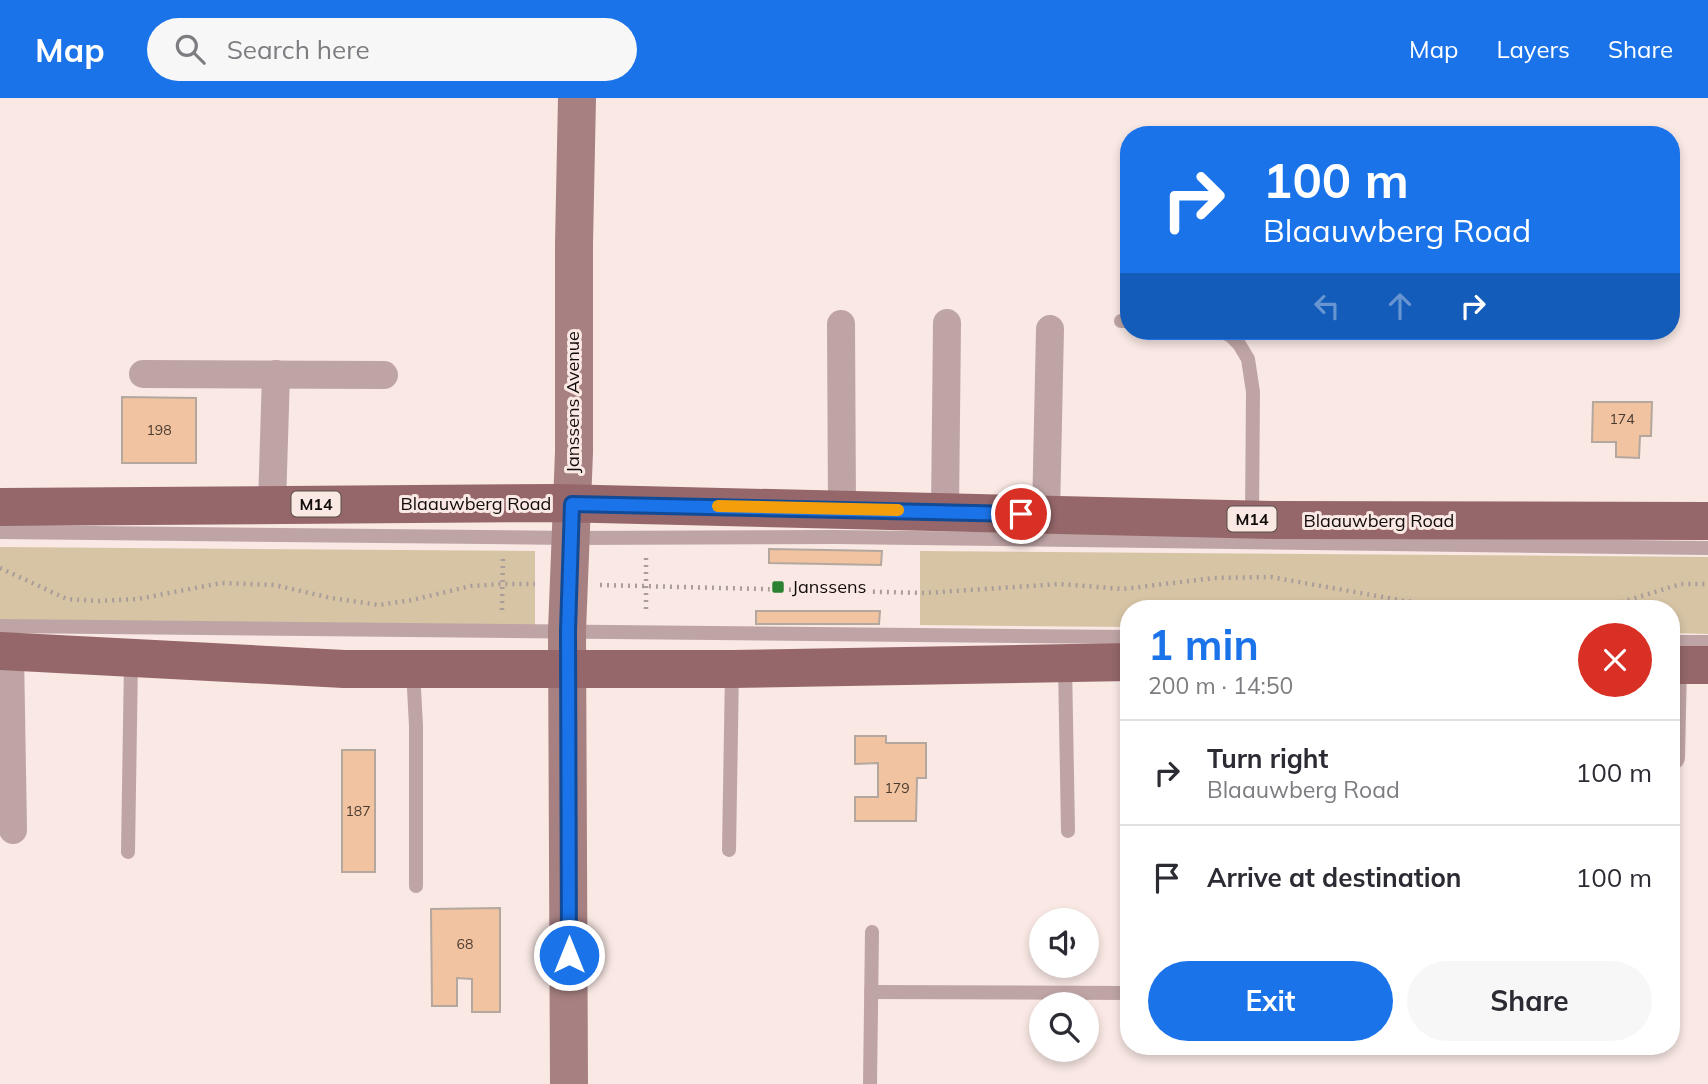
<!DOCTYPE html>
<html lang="en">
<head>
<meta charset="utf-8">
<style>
  :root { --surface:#fff; --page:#f7f7f7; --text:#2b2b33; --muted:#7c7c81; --line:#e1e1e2; --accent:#1a73e8 }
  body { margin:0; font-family:Mulish,sans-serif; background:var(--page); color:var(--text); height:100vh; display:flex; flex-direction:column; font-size:26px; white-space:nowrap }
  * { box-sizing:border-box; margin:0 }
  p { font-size:23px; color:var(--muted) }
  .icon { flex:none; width:38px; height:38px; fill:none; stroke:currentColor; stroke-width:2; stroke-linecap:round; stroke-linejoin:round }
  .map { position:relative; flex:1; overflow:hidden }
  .sheet { position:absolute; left:1120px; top:502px; width:560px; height:455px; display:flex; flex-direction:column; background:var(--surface); border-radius:28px; box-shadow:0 4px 10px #0003 }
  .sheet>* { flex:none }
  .banner { position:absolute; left:1120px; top:28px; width:560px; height:214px; border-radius:28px; box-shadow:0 4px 10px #0003; background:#1a73e8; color:#fff; overflow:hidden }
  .buttons { position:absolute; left:1029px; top:810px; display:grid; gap:14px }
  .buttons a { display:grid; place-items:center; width:70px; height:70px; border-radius:50%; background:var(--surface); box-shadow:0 4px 10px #0003; font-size:35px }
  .pin { position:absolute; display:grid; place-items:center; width:60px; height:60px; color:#fff; margin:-30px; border:4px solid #fff; border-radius:50%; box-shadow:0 2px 7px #0007 }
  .me { position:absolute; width:77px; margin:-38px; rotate:0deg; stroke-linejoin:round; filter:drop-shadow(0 0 5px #0008) }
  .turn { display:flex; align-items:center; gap:24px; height:147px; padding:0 28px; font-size:32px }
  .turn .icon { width:91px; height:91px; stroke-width:2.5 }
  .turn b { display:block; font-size:49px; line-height:60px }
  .lanes { display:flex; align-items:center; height:66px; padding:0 28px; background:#0003; justify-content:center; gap:35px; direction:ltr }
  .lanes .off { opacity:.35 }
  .round { display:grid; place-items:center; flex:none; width:74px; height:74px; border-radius:37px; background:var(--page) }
  .head { display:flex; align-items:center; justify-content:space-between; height:119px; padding:0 28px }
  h1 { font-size:42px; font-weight:700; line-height:52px; color:var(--accent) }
  .cta { display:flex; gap:14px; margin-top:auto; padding:14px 28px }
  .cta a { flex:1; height:80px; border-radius:42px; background:var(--accent); color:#fff; font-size:28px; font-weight:700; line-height:80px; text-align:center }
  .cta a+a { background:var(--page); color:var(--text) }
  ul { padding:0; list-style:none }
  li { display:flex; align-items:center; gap:21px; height:105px; padding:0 28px; border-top:2px solid var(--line) }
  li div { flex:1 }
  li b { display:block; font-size:26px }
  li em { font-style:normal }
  header { display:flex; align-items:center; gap:42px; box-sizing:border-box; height:98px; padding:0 35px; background:var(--accent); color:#fff }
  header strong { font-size:33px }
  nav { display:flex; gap:38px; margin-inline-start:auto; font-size:24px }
  .search { width:490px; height:63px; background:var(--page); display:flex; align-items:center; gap:18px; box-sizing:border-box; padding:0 24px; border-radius:38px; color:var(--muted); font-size:26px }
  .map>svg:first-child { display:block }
</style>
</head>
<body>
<header>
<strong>Map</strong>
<div class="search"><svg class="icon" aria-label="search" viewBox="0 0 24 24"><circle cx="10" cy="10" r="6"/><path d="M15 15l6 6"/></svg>Search here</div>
<nav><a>Map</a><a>Layers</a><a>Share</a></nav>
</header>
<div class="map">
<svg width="1708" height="986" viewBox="0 0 1708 986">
  <rect width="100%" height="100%" fill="#f9e8e4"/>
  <g fill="#d7c4a5">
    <path d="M0,449L535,453V532L0,525Z"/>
    <path d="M920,453L1708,459V536L1671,535V511H1129V529L920,527Z"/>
  </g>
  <g fill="#f1c3a0" stroke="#b3a79e" stroke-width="2">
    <path d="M122,299L196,300V365H122Z"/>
    <path d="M1593,304H1652L1651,338H1640L1639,360L1616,359V344H1592Z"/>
    <path d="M769,451L882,453L881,467L769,465Z"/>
    <path d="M756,513H880L879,526H756Z"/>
    <path d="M855,638H886V645H926V680H917L916,723H855V699H878V665L855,666Z"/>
    <rect x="342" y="652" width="33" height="122"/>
    <path d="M500,810V914H472V881L457,880V908H432L431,811Z"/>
  </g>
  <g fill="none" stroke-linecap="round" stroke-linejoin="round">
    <g stroke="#a99d99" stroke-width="4.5" stroke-dasharray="2 5" stroke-linecap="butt">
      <path d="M646,460V514"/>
      <path d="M0,470L67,501L98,503L138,501L221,485L275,487L331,500L379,507L412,502L471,488L502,486H535"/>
      <path d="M600,487L925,495L1060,486L1123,491L1214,480L1271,479L1405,503L1481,511"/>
      <path d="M1594,511L1602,510L1681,486H1708"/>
      <path d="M502,512L503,458"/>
    </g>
    <g stroke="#bfa4a5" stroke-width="14">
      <path d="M1121,223H1129"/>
      <path d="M1220,233L1231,238L1239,246L1248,261L1253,294L1252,421"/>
      <path d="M0,434L571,440L835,439L1708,450"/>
      <path d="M0,528L1129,539"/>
      <path d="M1671,544H1708"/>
      <path d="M1065,566L1068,733"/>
      <path d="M413,572L416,628V788"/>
      <path d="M729,752L732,572"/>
      <path d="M128,754L131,563"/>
      <path d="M871,894L1129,895"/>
      <path d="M870,986L872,834"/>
    </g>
    <g stroke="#bfa4a5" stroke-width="28">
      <path d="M841,226L842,411"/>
      <path d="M143,276L384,277"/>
      <path d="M272,407L276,276"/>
      <path d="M945,414L947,225"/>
      <path d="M1046,416L1050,231"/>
      <path d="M10,554L13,732"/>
      <path d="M1671,659L1673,567"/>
    </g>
    <path stroke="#a78082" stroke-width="38" d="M569,986L567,533L574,354V146L577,0"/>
    <g stroke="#95676a" stroke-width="38">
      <path d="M0,409L557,405L1272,422L1708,423"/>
      <path d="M0,553L344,571H732L1129,564"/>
      <path d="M1671,567H1708"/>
    </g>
  </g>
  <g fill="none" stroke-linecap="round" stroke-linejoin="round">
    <g stroke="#114b97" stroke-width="18">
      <path id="route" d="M569,857L568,533L572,406L1021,416"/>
    </g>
    <use href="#route" stroke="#1a73e8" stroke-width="12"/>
    <path stroke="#f59e0b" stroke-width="12" d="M718,408L898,412"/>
  </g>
  <rect fill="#2b8230" stroke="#f9e8e4" stroke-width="2.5" x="771" y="482" width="14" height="14" rx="3.5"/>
  <g text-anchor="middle" stroke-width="6" stroke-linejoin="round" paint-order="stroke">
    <g font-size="14" fill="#493a30">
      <text x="1622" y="326">174</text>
      <text x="159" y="337">198</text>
      <text x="897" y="695">179</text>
      <text x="358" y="718">187</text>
      <text x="465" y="851">68</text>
    </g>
    <g fill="#f9e8e4" stroke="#574e4b" stroke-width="2">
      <rect x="291.5" y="393.5" width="49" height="25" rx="5"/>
      <rect x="1227.5" y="408.5" width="49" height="25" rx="5"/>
    </g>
    <g font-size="16" font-weight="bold" fill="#110c0a">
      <text x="316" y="412">M14</text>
      <text x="1252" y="427">M14</text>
    </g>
    <g font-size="18" fill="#110c0a" stroke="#f9e8e4">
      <text transform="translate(573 304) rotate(-90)" y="6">Janssens Avenue</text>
      <text x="476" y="412">Blaauwberg Road</text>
      <text x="1379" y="429">Blaauwberg Road</text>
    </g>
    <g font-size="18" fill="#110c0a" stroke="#f9e8e4" text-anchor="start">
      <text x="792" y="495">Janssens</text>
    </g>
  </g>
</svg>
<div class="buttons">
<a><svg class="icon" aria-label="sound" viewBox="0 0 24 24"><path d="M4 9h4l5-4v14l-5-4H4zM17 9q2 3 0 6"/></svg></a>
<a><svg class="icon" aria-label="search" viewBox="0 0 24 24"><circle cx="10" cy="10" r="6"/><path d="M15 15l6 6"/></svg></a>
</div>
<div class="pin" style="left:1021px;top:416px;background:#d93025"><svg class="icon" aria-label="arrive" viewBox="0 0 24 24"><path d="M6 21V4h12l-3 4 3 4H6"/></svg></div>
<svg class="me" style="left:569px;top:857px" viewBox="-20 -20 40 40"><circle r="17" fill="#1a73e8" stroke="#fff" stroke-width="3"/><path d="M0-11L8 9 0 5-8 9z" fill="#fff"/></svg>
<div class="banner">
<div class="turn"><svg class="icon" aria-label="right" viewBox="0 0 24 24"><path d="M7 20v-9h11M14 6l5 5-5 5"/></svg><div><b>100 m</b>Blaauwberg Road</div></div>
<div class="lanes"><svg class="icon off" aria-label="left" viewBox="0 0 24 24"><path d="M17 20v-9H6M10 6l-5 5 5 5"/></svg><svg class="icon off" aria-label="ahead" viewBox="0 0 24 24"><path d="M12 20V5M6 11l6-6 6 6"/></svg><svg class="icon" aria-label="right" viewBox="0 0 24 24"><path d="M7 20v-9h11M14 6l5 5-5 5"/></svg></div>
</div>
<section class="sheet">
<div class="head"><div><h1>1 min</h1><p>200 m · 14:50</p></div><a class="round" style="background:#d93025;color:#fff"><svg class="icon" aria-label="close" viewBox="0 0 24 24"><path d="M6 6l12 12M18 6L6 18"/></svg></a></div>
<ul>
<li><svg class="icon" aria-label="right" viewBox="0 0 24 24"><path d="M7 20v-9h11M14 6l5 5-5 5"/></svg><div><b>Turn right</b><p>Blaauwberg Road</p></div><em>100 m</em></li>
<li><svg class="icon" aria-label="arrive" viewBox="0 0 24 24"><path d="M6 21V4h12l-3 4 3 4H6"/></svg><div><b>Arrive at destination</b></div><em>100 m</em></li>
</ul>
<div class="cta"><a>Exit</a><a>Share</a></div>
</section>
</div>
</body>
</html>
